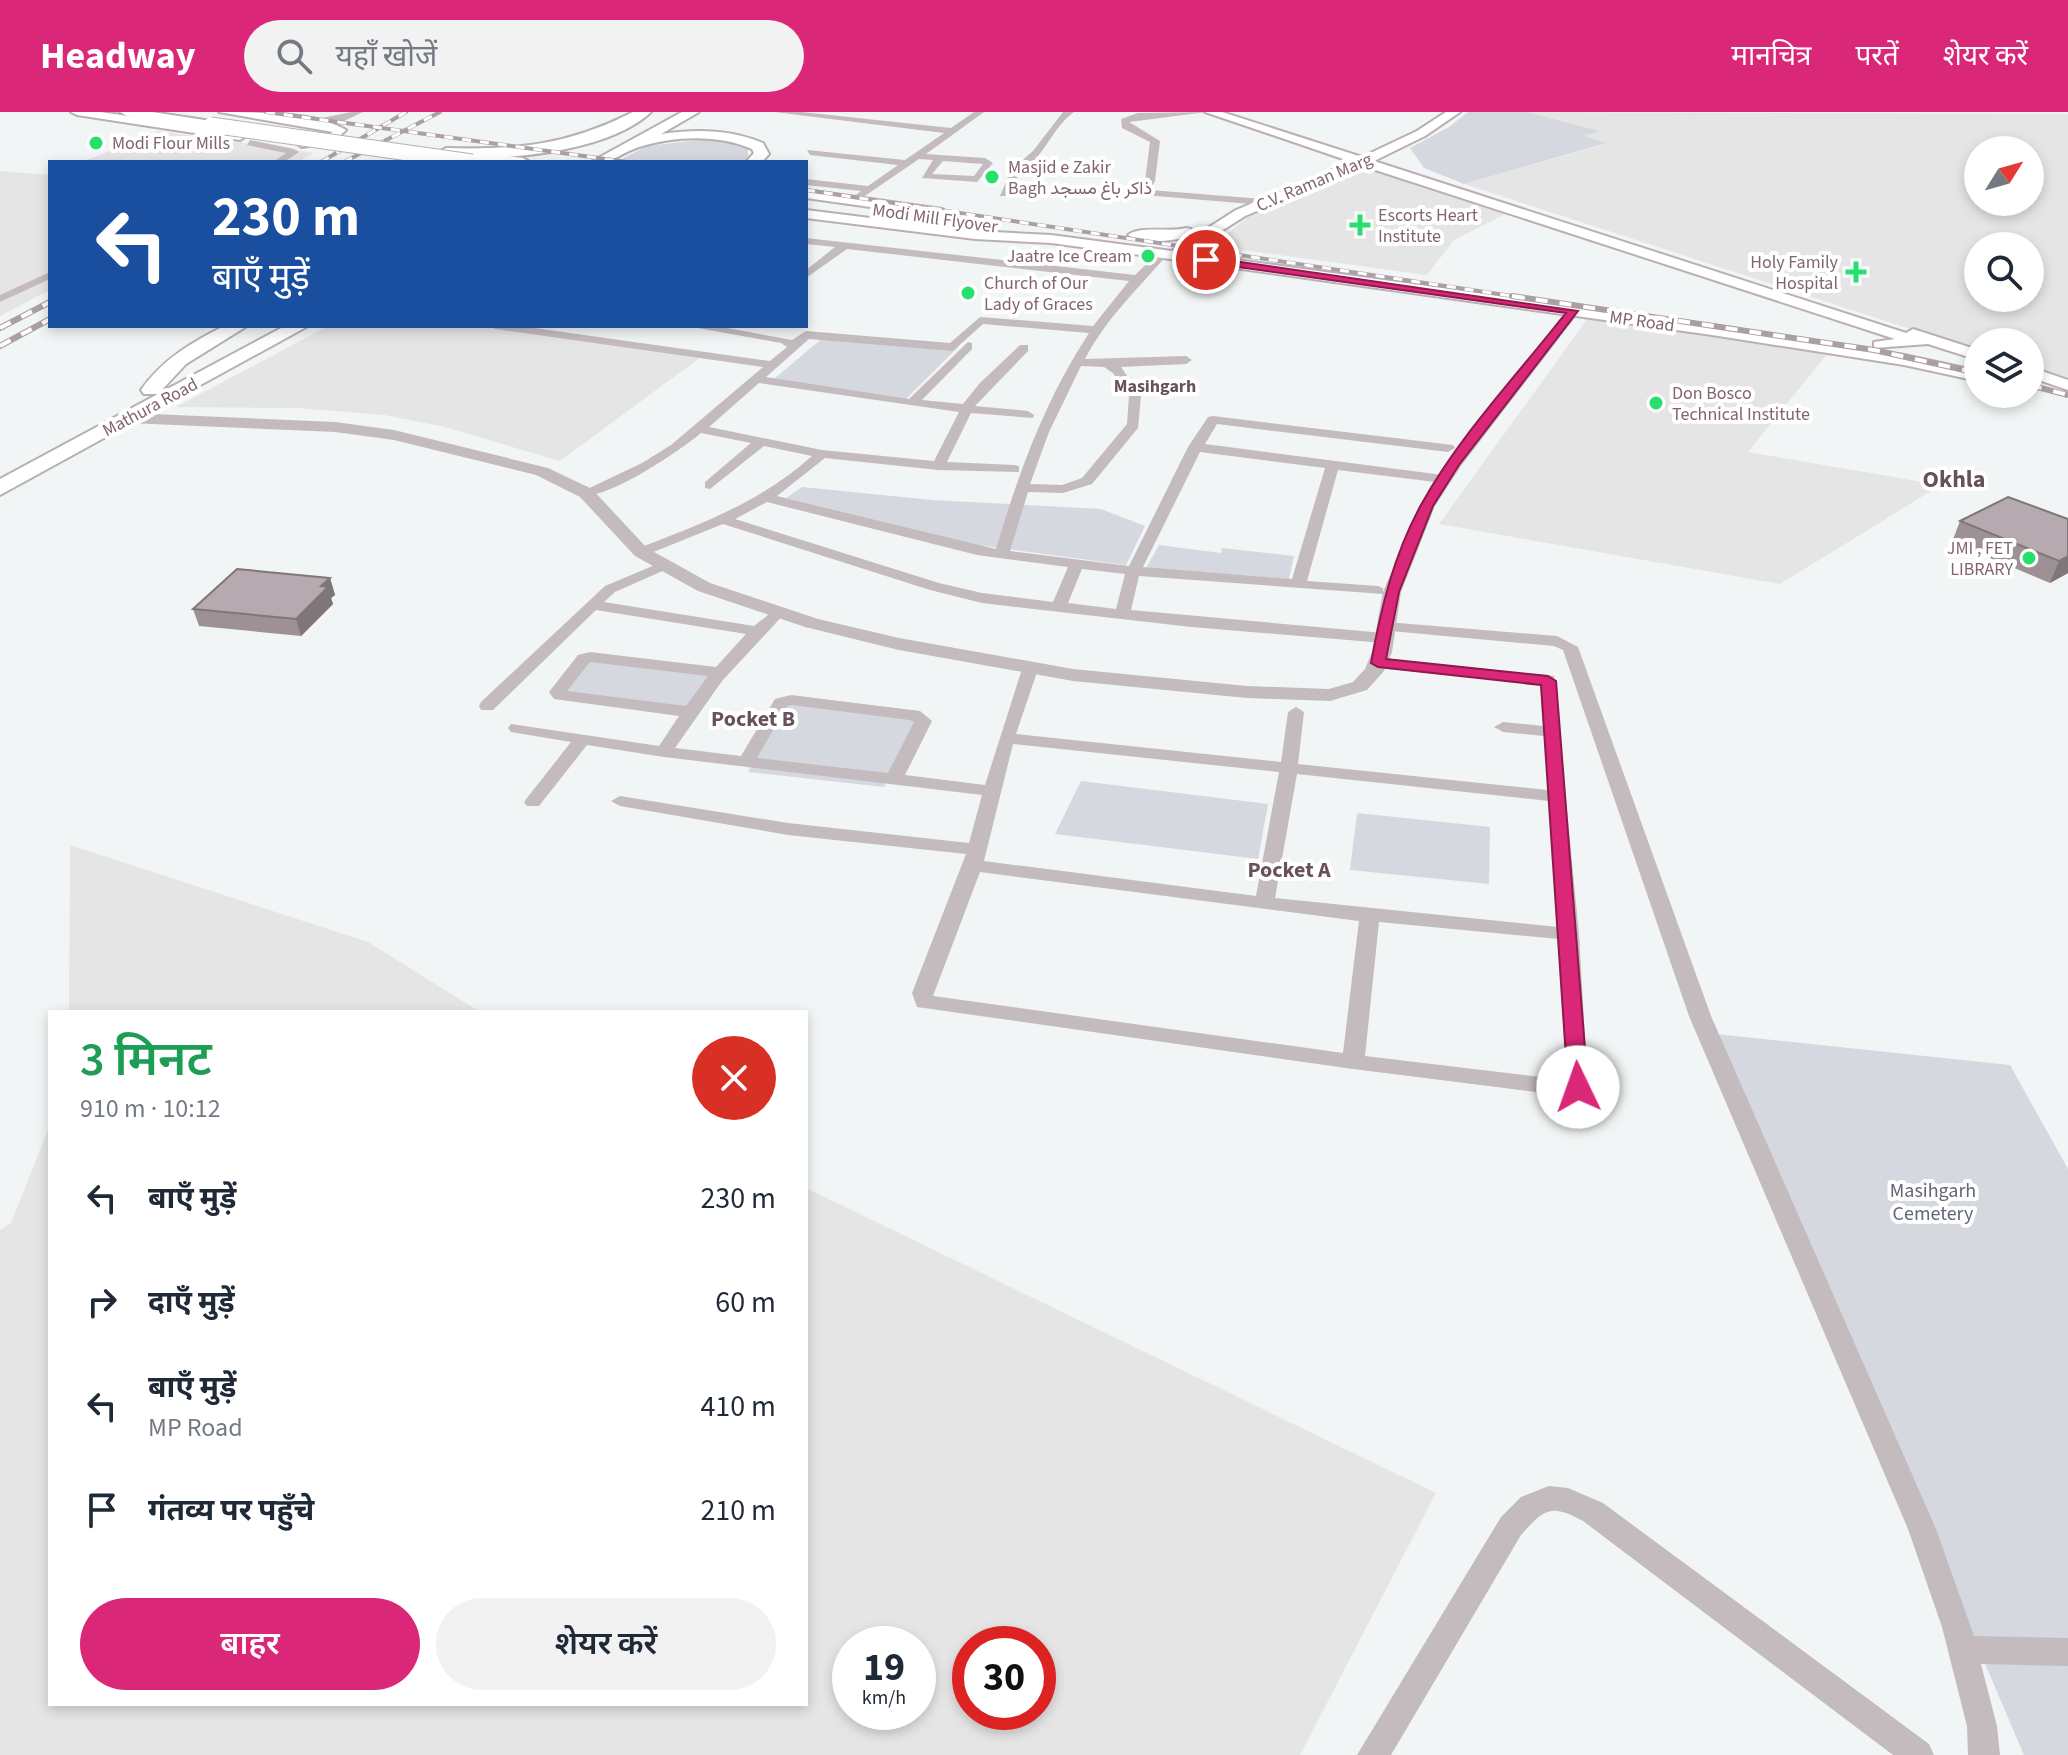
<!DOCTYPE html>
<html lang="hi">
<head>
<meta charset="utf-8">
<style>
  :root { --surface:#fff; --page:#f2f2f3; --text:#1f2937; --muted:#747a83; --accent:#db2777 }
  body { margin:0; font-family:"Source Sans 3",Vazirmatn,"Noto Sans Devanagari",sans-serif; background:var(--page); color:var(--text); height:100vh; display:flex; flex-direction:column; font-size:30px; white-space:nowrap }
  * { box-sizing:border-box; margin:0 }
  p { font-size:26px; color:var(--muted) }
  .icon { flex:none; width:44px; height:44px; fill:none; stroke:currentColor; stroke-width:2; stroke-linecap:round; stroke-linejoin:round }
  .map { position:relative; flex:1; overflow:hidden }
  .sheet { position:absolute; left:48px; top:898px; width:760px; height:696px; display:flex; flex-direction:column; background:var(--surface); border-radius:0px; box-shadow:0 4px 12px #0003 }
  .sheet>* { flex:none }
  .hud { position:absolute; left:48px; top:48px; width:760px; height:168px; border-radius:0px; box-shadow:0 4px 12px #0003; background:#1a4fa0; color:#fff; overflow:hidden }
  .needle { width:52px; rotate:53deg }
  .controls { position:absolute; left:1964px; top:24px; display:grid; gap:16px }
  .controls a { display:grid; place-items:center; width:80px; height:80px; border-radius:50%; background:var(--surface); box-shadow:0 4px 12px #0003; font-size:40px }
  .speed { position:absolute; left:832px; top:1514px; display:flex; gap:16px; font-size:40px; font-weight:700; text-align:center }
  .speed>* { display:grid; place-content:center; width:104px; height:104px; border-radius:50%; background:var(--surface); box-shadow:0 4px 12px #0003; line-height:1 }
  .speed small { font-size:20px; font-weight:400 }
  .speed .limit { border:12px solid #d22; background:#fff; color:#111 }
  .pin { position:absolute; display:grid; place-items:center; width:68px; height:68px; color:#fff; margin:-34px; border:4px solid #fff; border-radius:50%; box-shadow:0 2px 8px #0007 }
  .me { position:absolute; width:88px; margin:-44px; rotate:357deg; stroke-linejoin:round; filter:drop-shadow(0 0 6px #0008) }
  .turn { display:flex; align-items:center; gap:28px; height:168px; padding:0 32px; font-size:36px }
  .turn .icon { width:104px; height:104px; stroke-width:2.5 }
  .turn b { display:block; font-size:56px; line-height:68px }
  .round { display:grid; place-items:center; flex:none; width:84px; height:84px; border-radius:42px; background:var(--page) }
  .summary { display:flex; align-items:center; justify-content:space-between; height:136px; padding:0 32px }
  h1 { font-size:48px; font-weight:600; line-height:60px; color:#1e9e55 }
  .button { display:flex; gap:16px; margin-top:auto; padding:16px 32px }
  .button a { flex:1; height:92px; border-radius:48px; background:var(--accent); color:#fff; font-size:32px; font-weight:600; line-height:92px; text-align:center }
  .button a+a { background:var(--page); color:var(--text) }
  ul { padding:0; list-style:none }
  li { display:flex; align-items:center; gap:24px; height:104px; padding:0 32px }
  li div { flex:1 }
  li b { display:block; font-size:30px }
  li em { font-style:normal }
  header { display:flex; align-items:center; gap:48px; box-sizing:border-box; height:112px; padding:0 40px; background:var(--accent); color:#fff }
  header strong { font-size:38px }
  nav { display:flex; gap:44px; margin-inline-start:auto; font-size:28px }
  .search { width:560px; height:72px; background:var(--page); display:flex; align-items:center; gap:20px; box-sizing:border-box; padding:0 28px; border-radius:44px; color:var(--muted); font-size:30px }
  .map>svg:first-child { display:block }
</style>
</head>
<body>
<header>
<strong>Headway</strong>
<div class="search"><svg class="icon" aria-label="search" viewBox="0 0 24 24"><circle cx="10" cy="10" r="6"/><path d="M15 15l6 6"/></svg>यहाँ खोजें</div>
<nav><a>मानचित्र</a><a>परतें</a><a>शेयर करें</a></nav>
</header>
<div class="map">
<svg width="2068" height="1643" viewBox="0 0 2068 1643">
  <rect width="100%" height="100%" fill="#f2f5f5"/>
  <g fill="#e5e5e6" fill-rule="evenodd">
    <path d="M1527,0L2068,2V269L2030,256V230H1978V239L1464,72L1606,32L1583,24L1597,19ZM1978,38H2030V90H1978ZM1978,134H2030V186H1978Z"/>
    <path d="M158,19L314,41L297,50H82Z"/>
    <path d="M1364,52L1509,100L1454,128L1427,163L1242,138L1222,126L1261,94Z"/>
    <path d="M0,59L50,63V178L0,204Z"/>
    <path d="M1588,206L1827,242L1748,340L1941,373L1780,472L1439,412Z"/>
    <path d="M328,214H481L701,245L560,349L445,315L384,303L298,296L176,295Z"/>
    <path d="M70,733L368,830L480,900H69Z"/>
    <path d="M50,1013V1592H806V1076L1436,1381L1300,1643H0V1118L11,1111ZM850,1532H918V1600H850ZM970,1532H1038V1600H970Z"/>
  </g>
  <g fill="#d6d8df">
    <path d="M1468,0H1527L1599,19L1584,24L1607,31L1464,72L1424,56L1410,36L1449,15Z"/>
    <path d="M708,27L726,28L748,36V47L742,50H616L647,34Z"/>
    <path d="M825,224L959,234L905,288L774,267Z"/>
    <path d="M802,375L932,388L1101,397L1145,414L1126,453L978,433L786,386Z"/>
    <path d="M1159,433L1221,441L1222,436L1294,444L1289,467L1146,456Z"/>
    <path d="M587,547L725,563L694,599L563,581Z"/>
    <path d="M788,592L918,607L884,675L748,660Z"/>
    <path d="M1081,669L1268,692L1258,747L1055,722Z"/>
    <path d="M1357,701L1490,715L1489,772L1350,758Z"/>
    <path d="M1716,922L2010,953L2068,1057V1643H2024Z"/>
  </g>
  <g fill="none" stroke-linecap="round" stroke-linejoin="round">
    <g stroke="#bab0b4" stroke-width="4">
      <g id="secondary">
        <path d="M71,0H100L240,20L246,24L240,28L77,3Z"/>
        <path d="M219,0C253,0 318,0 346,18L333,30L302,35L296,31L298,28L322,25L333,20Z"/>
        <path d="M1205,0H1222L1362,45L1417,19L1446,0H1460L1425,24L1374,49L1906,221L1913,217L1978,238V248L1928,232L1874,236V230L1895,227L1363,54L1245,104L1187,141L1712,213L1904,243L1978,259V269L1904,253L1712,223L1163,146L1051,131L975,127L806,106V98L975,119L1051,123L1172,139L1236,98L1352,50Z"/>
        <path d="M806,78L942,97L949,101L942,105L806,86Z"/>
        <path d="M1186,116L1191,117V123C1175,130 1142,132 1128,123C1142,113 1169,121 1186,116Z"/>
        <path d="M2030,255L2068,268V278L2030,265Z"/>
      </g>
    </g>
    <g stroke="#b8afb3" stroke-width="4">
      <g id="primary">
        <path d="M120,0H152L211,9L218,13L211,17L127,4Z"/>
        <path d="M448,36L523,46L530,50H491L443,43L441,40Z"/>
      </g>
    </g>
    <g stroke="#b8b1b4" stroke-width="4">
      <g id="trunk">
        <path d="M633,0H651C613,36 525,47 474,45C462,45 447,47 439,40L446,36C518,38 568,33 633,0Z"/>
        <path d="M682,0H699L661,22C697,17 730,17 763,31L769,42L762,50H746L754,41L752,37C718,22 675,24 639,35C618,42 617,50 591,50Z"/>
        <path d="M224,214H247L186,252L158,282L285,214H308L0,383V367L158,282H144L141,278C163,247 191,231 224,214Z"/>
      </g>
    </g>
    <g fill="#c4bbbf" fill-rule="evenodd">
      <path d="M351,0H363L342,10L317,7Z"/>
      <path d="M774,0H802L951,16L974,0H984L926,42L985,46L993,51L977,70L922,66L933,48L919,47L853,92L848,89L861,79L806,73V67L868,74L898,53L810,43L807,38L905,48L944,21ZM943,49L983,52L974,64L932,62Z"/>
      <path d="M1063,0H1074C1060,10 1052,25 1042,39C1029,56 1020,58 1009,79L1141,77L1145,69L1150,30L1122,16L1121,7L1138,1L1207,0L1129,10L1160,29L1155,69L1150,78L1263,87L1268,90L1263,93L1144,83L1000,84L1011,58L1033,39Z"/>
      <path d="M250,28L294,37L299,40L284,50H273L286,41L247,33Z"/>
      <path d="M806,126L1135,163L1159,140L1168,142C1138,177 1107,205 1085,247L1186,244L1192,248L1186,252L1121,255L1141,284L1138,316L1092,372L1063,381L1028,380L1010,439L1129,454L1188,335L1208,305L1213,304L1453,333L1455,336L1448,340L1217,312L1205,332L1443,363L1450,367L1443,371L1338,358L1307,469L1378,474L1383,476V482L1139,464L1131,498L1384,521L1392,526L1384,531L1191,515L982,491L930,478L723,412L646,443H636V437C699,413 761,390 812,344L764,334L710,377L705,376V370L751,331L701,321C684,336 598,395 579,381L642,351L671,333L763,255L495,217L489,214H520L770,249L787,235L781,231L687,214H716L792,228L806,219L950,231L980,205L1093,214L1129,169L847,137L806,166V158L835,135L806,132ZM983,212L1089,221C1045,288 1018,362 996,437L777,384L825,346L938,358L1019,360V354L1014,353L947,350L971,301L1033,306L1034,303L1028,299L975,294L1028,239V233H1020L980,271L963,292L922,288L972,237V231L968,230L909,287L766,265L809,227L953,239ZM1081,254L1104,255L1113,261L1129,284L1127,312L1082,366L1062,373L1030,372L1049,320ZM759,271L959,300L934,349L822,338L709,315ZM1200,340L1325,356L1292,467L1143,455ZM767,390L977,443L1068,455L1053,490L982,481L939,471L735,407ZM1082,457L1125,462L1116,497L1068,491Z"/>
      <path d="M50,160V167L0,190V183Z"/>
      <path d="M662,450L667,451V457L615,480L604,490L754,514L778,495L786,500L722,569L675,636L741,644L775,587L791,583L920,599L932,609L905,663L985,673L1022,557L1030,552L1038,557L1016,622L1281,650L1288,600L1296,595L1304,600L1298,652L1548,678L1544,624L1503,620L1494,615L1503,610L1543,614L1540,572L1378,556L1370,551L1378,546L1554,564L1579,822L1588,977L1585,982L1577,985L1353,957L917,895L912,881L966,742L788,723L620,694L611,689L620,684L788,711L969,731L982,683L664,645L587,633L539,694H527L524,690L527,686L571,630L511,620L508,616L511,612L659,634L679,604L554,587L549,580L578,543L590,540L716,555L746,522L596,498L493,598H481L479,594L481,590L605,474ZM590,550L708,564L686,594L567,579ZM792,593L909,608L914,610L888,661L757,646L787,594ZM1013,632L1279,660L1256,784L984,749ZM1297,662L1549,689L1558,815L1275,786ZM980,760L1359,809L1343,941L933,884ZM1379,810L1559,827L1566,968L1365,944Z"/>
      <path d="M1386,510L1557,524L1578,535L1711,904L1936,1417L1974,1524L2068,1526V1554L1981,1552L1997,1614L2000,1643H1968L1967,1614L1942,1515L1908,1417L1689,904L1563,538L1554,534L1380,518L1378,515Z"/>
      <path d="M1549,1374L1568,1376L1603,1391L1929,1632L1934,1643H1893L1583,1409C1551,1391 1544,1397 1521,1423L1391,1643H1357L1501,1405L1521,1385Z"/>
    </g>
    <path fill="#c4bbbf" fill-rule="evenodd" d="M1573,195L1580,199L1461,354L1435,394L1401,480L1392,540L1384,559L1367,578L1330,589L1247,586L1073,569L899,538L805,515L698,479L635,444L580,385L536,363L394,328L335,320L129,311L121,306L129,301L335,310L394,318L548,356L592,377L647,436L710,471L818,507L899,526L1073,557L1247,574L1329,577L1353,570L1365,557L1372,540L1383,480L1419,394L1448,349L1568,196Z"/>
    <use href="#secondary" fill="#fff" fill-rule="evenodd"/>
    <use href="#primary" fill="#fff" fill-rule="evenodd"/>
    <use href="#trunk" fill="#fff" fill-rule="evenodd"/>
    <g stroke="#ab9fa4" stroke-width="4">
      <g id="rail-far1">
        <path d="M266,0L627,50"/>
        <path d="M321,50L406,0"/>
        <path d="M344,50L440,0"/>
        <path d="M806,78L1525,186"/>
      </g>
    </g>
    <g stroke="#ab9fa4" stroke-width="6">
      <g id="rail">
        <path d="M1512,184L1874,238L1978,261"/>
        <path d="M0,216L50,190"/>
        <path d="M0,234L50,207"/>
        <path d="M2030,273L2068,283"/>
      </g>
    </g>
    <use href="#rail-far1" stroke="#fff" stroke-width="3" stroke-dasharray="9" stroke-linecap="butt"/>
    <use href="#rail" stroke="#fff" stroke-width="4" stroke-dasharray="12" stroke-linecap="butt"/>
    <g stroke="#b8afb3" stroke-width="17" stroke-linecap="butt">
      <path id="primary-bridge" d="M211,13L472,50"/>
    </g>
    <use href="#primary-bridge" stroke="#fff" stroke-width="15"/>
  </g>
  <g fill="#9d9196">
    <path d="M2008,385L2068,461L2050,471L1952,430L1960,409Z"/>
    <path d="M330,466L335,483L331,486L333,492L301,524L199,514L193,497Z"/>
  </g>
  <g fill="#7f767a">
    <path d="M2068,444V461L2050,471L2059,449Z"/>
    <path d="M330,466L335,483L331,486L333,492L301,524L296,507L321,474Z"/>
  </g>
  <g fill="#b6a9af" stroke="#7f767a" stroke-width="2">
    <path d="M2008,385L2068,407V444L2059,449L1960,409Z"/>
    <path d="M237,457L330,466L321,474L328,475L296,507L193,497Z"/>
  </g>
  <path fill="#db2777" stroke="#8e194d" stroke-width="2" d="M1206,145L1578,199L1459,353L1433,394L1399,480L1386,547L1548,564L1556,569L1588,975L1585,980L1578,982L1568,975L1541,573L1378,555L1371,551C1381,496 1394,442 1421,393C1459,324 1517,263 1566,201L1202,150Z"/>
  <g fill="#27e06b" stroke="#fff" stroke-width="3">
    <circle cx="96" cy="31" r="8"/>
    <circle cx="992" cy="65" r="8"/>
    <path d="M1356 101h8v8h8v8h-8v8h-8v-8h-8v-8h8z"/>
    <circle cx="1148" cy="144" r="8"/>
    <path d="M1852 148h8v8h8v8h-8v8h-8v-8h-8v-8h8z"/>
    <circle cx="968" cy="181" r="8"/>
    <circle cx="1656" cy="291" r="8"/>
    <circle cx="2029" cy="446" r="8"/>
  </g>
  <g text-anchor="middle" stroke-width="8" stroke-linejoin="round" paint-order="stroke">
    <g font-size="18" fill="#826571" stroke="#fff" text-anchor="start">
      <text x="112" y="37">Modi Flour Mills</text>
      <text x="1008" y="61">Masjid e Zakir<tspan x="1008" dy="21">Bagh ذاکر باغ مسجد</tspan></text>
      <text x="1378" y="109">Escorts Heart<tspan x="1378" dy="21">Institute</tspan></text>
      <text x="1132" y="150" text-anchor="end">Jaatre Ice Cream</text>
      <text x="1838" y="156" text-anchor="end">Holy Family<tspan x="1838" dy="21">Hospital</tspan></text>
      <text x="984" y="177">Church of Our<tspan x="984" dy="21">Lady of Graces</tspan></text>
      <text x="1672" y="287">Don Bosco<tspan x="1672" dy="21">Technical Institute</tspan></text>
      <text x="2013" y="442" text-anchor="end">JMI , FET<tspan x="2013" dy="21">LIBRARY</tspan></text>
    </g>
    <g font-size="18" fill="#826571" stroke="#fff">
      <text transform="translate(1314 70) rotate(-23)" y="6">C.V. Raman Marg</text>
      <text transform="translate(935 106) rotate(8)" y="6">Modi Mill Flyover</text>
      <text transform="translate(1642 209) rotate(8)" y="6">MP Road</text>
      <text transform="translate(150 295) rotate(-28)" y="6">Mathura Road</text>
    </g>
    <g font-size="18" font-weight="bold" fill="#67525b" stroke="#fff">
      <text x="1155" y="280">Masihgarh</text>
    </g>
    <g font-size="20" fill="#636579" stroke="#fff">
      <text x="1933" y="1085">Masihgarh<tspan x="1933" dy="23">Cemetery</tspan></text>
    </g>
    <g font-size="22" font-weight="bold" fill="#67525b" stroke="#fff">
      <text x="753" y="614">Pocket B</text>
      <text x="1289" y="765">Pocket A</text>
    </g>
    <g font-size="24" font-weight="bold" fill="#67525b" stroke="#fff">
      <text x="1954" y="375">Okhla</text>
    </g>
  </g>
</svg>
<div class="controls">
<a><svg class="needle" viewBox="-14 -14 28 28"><path d="M0-13l5 13h-10z" fill="#e53935"/><path d="M0 13l5-13h-10z" fill="#747a83"/></svg></a>
<a><svg class="icon" aria-label="search" viewBox="0 0 24 24"><circle cx="10" cy="10" r="6"/><path d="M15 15l6 6"/></svg></a>
<a><svg class="icon" aria-label="layers" viewBox="0 0 24 24"><path d="M12 4l9 5-9 5-9-5zM3 14l9 5 9-5"/></svg></a>
</div>
<div class="speed"><div>19<small>km/h</small></div><div class="limit">30</div></div>
<div class="pin" style="left:1206px;top:148px;background:#d93025"><svg class="icon" aria-label="arrive" viewBox="0 0 24 24"><path d="M6 21V4h12l-3 4 3 4H6"/></svg></div>
<svg class="me" style="left:1578px;top:975px" viewBox="-20 -20 40 40"><circle r="19" fill="#fff"/><path d="M0-13L10 11 0 6-10 11z" fill="#db2777"/></svg>
<div class="hud">
<div class="turn"><svg class="icon" aria-label="left" viewBox="0 0 24 24"><path d="M17 20v-9H6M10 6l-5 5 5 5"/></svg><div><b>230 m</b>बाएँ मुड़ें</div></div>
</div>
<section class="sheet">
<div class="summary"><div><h1>3 मिनट</h1><p>910 m · 10:12</p></div><a class="round" style="background:#d93025;color:#fff"><svg class="icon" aria-label="close" viewBox="0 0 24 24"><path d="M6 6l12 12M18 6L6 18"/></svg></a></div>
<ul>
<li><svg class="icon" aria-label="left" viewBox="0 0 24 24"><path d="M17 20v-9H6M10 6l-5 5 5 5"/></svg><div><b>बाएँ मुड़ें</b></div><em>230 m</em></li>
<li><svg class="icon" aria-label="right" viewBox="0 0 24 24"><path d="M7 20v-9h11M14 6l5 5-5 5"/></svg><div><b>दाएँ मुड़ें</b></div><em>60 m</em></li>
<li><svg class="icon" aria-label="left" viewBox="0 0 24 24"><path d="M17 20v-9H6M10 6l-5 5 5 5"/></svg><div><b>बाएँ मुड़ें</b><p>MP Road</p></div><em>410 m</em></li>
<li><svg class="icon" aria-label="arrive" viewBox="0 0 24 24"><path d="M6 21V4h12l-3 4 3 4H6"/></svg><div><b>गंतव्य पर पहुँचे</b></div><em>210 m</em></li>
</ul>
<div class="button"><a>बाहर</a><a>शेयर करें</a></div>
</section>
</div>
</body>
</html>
